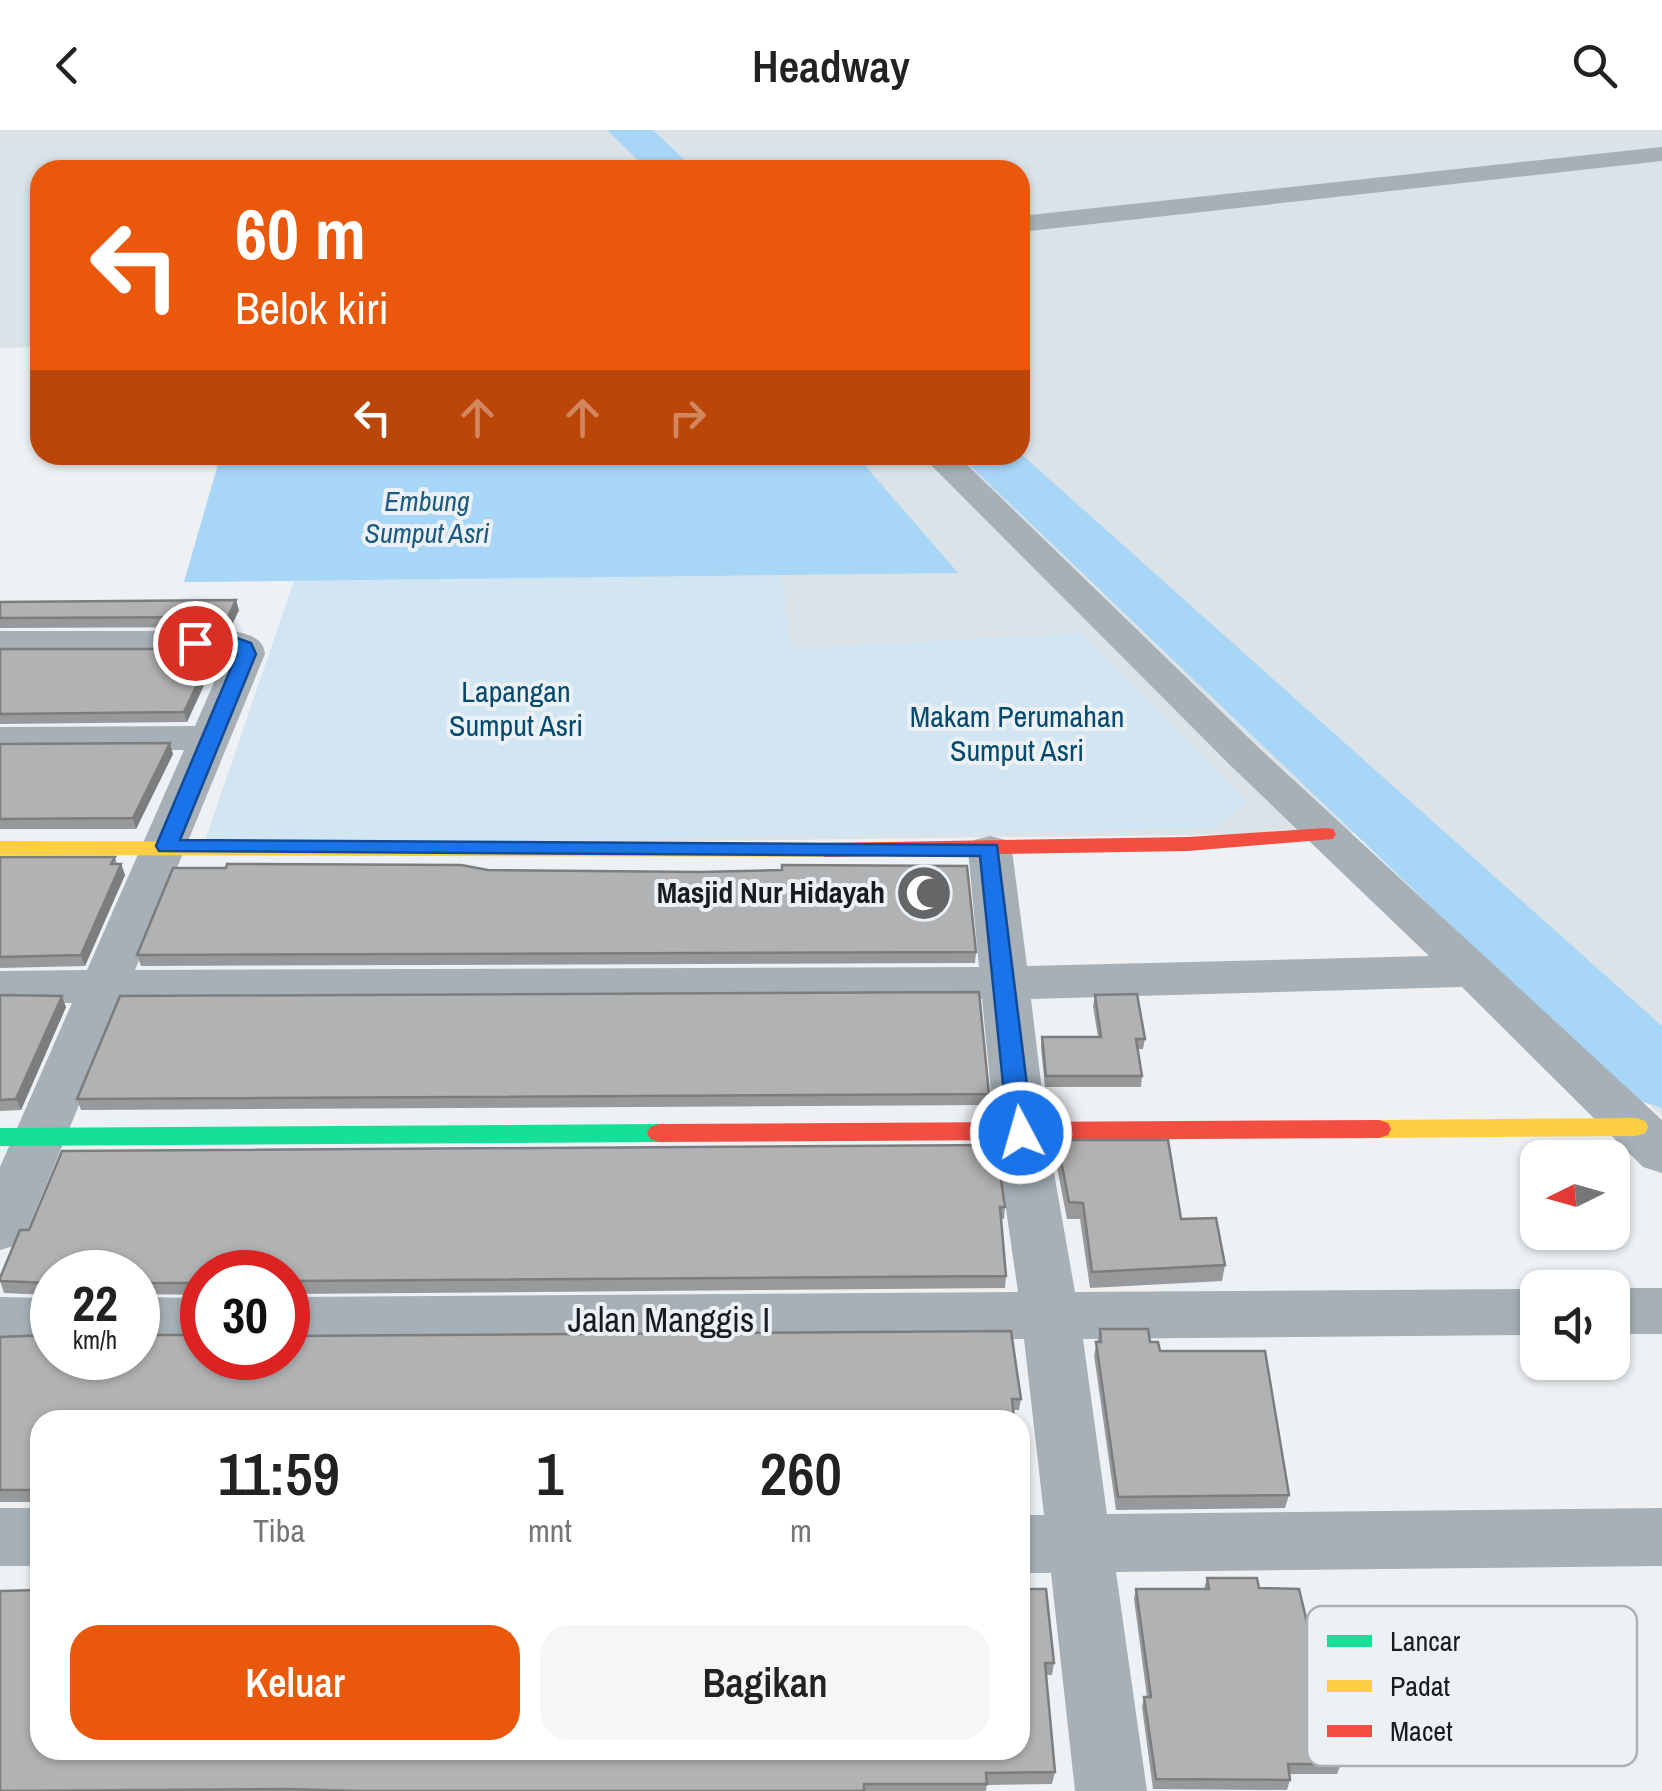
<!DOCTYPE html>
<html lang="id">
<head>
<meta charset="utf-8">
<style>
  :root { --surface:#fff; --page:#f6f6f6; --text:#222; --muted:#767676; --accent:#ea580c }
  body { margin:0; font-family:"Archivo Narrow",sans-serif; background:var(--page); color:var(--text); height:100vh; display:flex; flex-direction:column; font-size:38px; white-space:nowrap }
  * { box-sizing:border-box; margin:0 }
  p { font-size:32px; color:var(--muted) }
  .icon { flex:none; width:55px; height:55px; fill:none; stroke:currentColor; stroke-width:2; stroke-linecap:round; stroke-linejoin:round }
  .map { position:relative; flex:1; overflow:hidden }
  .sheet { position:absolute; left:30px; top:1280px; width:1000px; height:350px; display:flex; flex-direction:column; background:var(--surface); border-radius:30px; box-shadow:0 2px 8px #0004 }
  .sheet>* { flex:none }
  .guide { position:absolute; left:30px; top:30px; width:1000px; height:305px; border-radius:30px; box-shadow:0 2px 8px #0004; background:#ea580c; color:#fff; overflow:hidden }
  .needle { width:65px; rotate:265deg }
  .controls { position:absolute; left:1520px; top:1010px; display:grid; gap:20px }
  .controls a { display:grid; place-items:center; width:110px; height:110px; border-radius:20px; background:var(--surface); box-shadow:0 2px 8px #0004; font-size:50px }
  .speed { position:absolute; left:30px; top:1120px; display:flex; gap:20px; font-size:50px; font-weight:700; text-align:center }
  .speed>* { display:grid; place-content:center; width:130px; height:130px; border-radius:50%; background:var(--surface); box-shadow:0 2px 8px #0004; line-height:1 }
  .speed small { font-size:25px; font-weight:400 }
  .speed .limit { border:15px solid #d22; background:#fff; color:#111 }
  .pin { position:absolute; display:grid; place-items:center; width:85px; height:85px; color:#fff; margin:-42px; border:5px solid #fff; border-radius:50%; box-shadow:0 2px 10px #0007 }
  .me { position:absolute; width:110px; margin:-55px; rotate:354deg; stroke-linejoin:round; filter:drop-shadow(0 0 8px #0008) }
  .turn { display:flex; align-items:center; gap:35px; height:210px; padding:0 40px; font-size:45px }
  .turn .icon { width:130px; height:130px; stroke-width:2.5 }
  .turn b { display:block; font-size:70px; line-height:85px }
  .lanes { display:flex; align-items:center; height:95px; padding:0 40px; background:#0003; justify-content:center; gap:50px; direction:ltr }
  .lanes .off { opacity:.35 }
  .eta { display:flex; justify-content:space-evenly; align-items:center; height:170px; text-align:center }
  .eta b { font-size:60px; font-weight:600; line-height:70px }
  .cta { display:flex; gap:20px; margin-top:auto; padding:20px 40px }
  .cta a { flex:1; height:115px; border-radius:30px; background:var(--accent); color:#fff; font-size:40px; font-weight:600; line-height:115px; text-align:center }
  .cta a+a { background:var(--page); color:var(--text) }
  header { display:flex; justify-content:space-between; align-items:center; height:130px; padding:0 40px; background:var(--surface); font-size:45px; font-weight:600 }
  .map>svg:first-child { display:block }
</style>
</head>
<body>
<header><svg class="icon" aria-label="back" viewBox="0 0 24 24"><path d="M15 5l-7 7 7 7"/></svg>Headway<svg class="icon" aria-label="search" viewBox="0 0 24 24"><circle cx="10" cy="10" r="6"/><path d="M15 15l6 6"/></svg></header>
<div class="map">
<svg width="1662" height="1661" viewBox="0 0 1662 1661">
  <rect width="100%" height="100%" fill="#eef1f4"/>
  <path fill="#dbe3e8" d="M0,0H1662V987L1357,703L203,717L294,451L184,452L220,325H1020V40H40V217L0,218Z"/>
  <path fill="#d2e5f3" d="M781,445L792,519L1081,503L1247,671L1215,699L203,717L294,451Z"/>
  <path fill="#a8d6f7" d="M221,325H856L958,443L184,452Z"/>
  <g fill="none" stroke-linecap="round" stroke-linejoin="round">
    <g fill="#a8d6f7" fill-rule="evenodd">
      <path d="M607,0H653L695,40H648Z"/>
      <path d="M1020,323L1662,896V978L1631,968L959,325Z"/>
    </g>
    <g fill="#a6b0b6" fill-rule="evenodd">
      <path d="M1662,17V31L1020,102V86Z"/>
      <path d="M921,325H957L1259,618L1662,990V1043L1643,1037L1462,857L1031,869L1047,1003L1075,1162L1538,1159V1205L1083,1209L1107,1384L1662,1378V1436L1116,1442L1147,1661H1075L1051,1443H1020V1385H1044L1024,1209L288,1214V1167L1018,1162L995,1003L982,869L121,873L28,1099L20,1114L0,1120V1037L72,873H0V841L87,840L184,620L0,621V597L195,596L226,525H0V501H234C249,505 263,507 265,524L135,840L979,837L968,720L974,710L990,706L1006,710L1012,720L1027,836L1429,826L1230,635Z"/>
      <rect x="1612" y="1158" width="50" height="46"/>
      <path d="M0,1167L52,1168V1214L0,1215Z"/>
      <path d="M138,1167L202,1168V1214H138Z"/>
      <rect x="0" y="1378" width="40" height="58"/>
    </g>
    <path fill="#16e098" fill-rule="evenodd" d="M659,994L668,997L671,1003L668,1009L659,1012L0,1016V998Z"/>
    <g fill="#ffcf43" fill-rule="evenodd">
      <path d="M0,711L825,713L836,720L825,727L0,725Z"/>
      <path d="M1636,988L1645,991L1648,997L1645,1003L1636,1006L1379,1008L1370,1005L1367,999L1370,993L1379,990Z"/>
    </g>
    <g fill="#f24e42" fill-rule="evenodd">
      <path d="M1326,698L1333,699L1336,704L1333,709L1188,721L825,727L814,720L825,713L1188,707Z"/>
      <path d="M1379,990L1388,993L1391,999L1388,1005L1379,1008L659,1012L650,1009L647,1003L650,997L659,994Z"/>
    </g>
  </g>
  <g fill="#97999b" fill-rule="evenodd">
    <path d="M0,472L239,480L231,497L0,498Z"/>
    <path d="M0,519L216,529L187,592L0,594Z"/>
    <path d="M0,614L173,624L136,699H0Z"/>
    <path d="M0,727H115L117,734H121L125,745L85,836L0,838Z"/>
    <path d="M976,822L975,833L141,836L137,825Z"/>
    <path d="M0,865L66,877L21,980L0,981Z"/>
    <path d="M1095,865L1145,909L1143,919H1138L1142,946L1141,957H1045L1041,918L1042,907H1098L1093,876Z"/>
    <path d="M989,964L988,975L81,980L77,969Z"/>
    <path d="M1057,1010L1181,1089L1225,1135L1222,1151L1090,1158L1080,1089H1067L1055,1027Z"/>
    <path d="M1005,1077L1004,1089H1001L1006,1146L1005,1158L288,1164V1142L202,1228L1021,1269L1019,1280L40,1290V1372H0V1207L49,1205V1165L4,1163L0,1151ZM138,1142V1164L200,1165V1205L52,1228Z"/>
    <path d="M1100,1199L1150,1212L1289,1365L1285,1378L1116,1380L1094,1225Z"/>
    <path d="M1207,1448L1259,1458L1341,1634L1337,1644H1289L1290,1650L1287,1660L1153,1659L1142,1577L1144,1567H1147L1134,1469L1136,1459H1204Z"/>
    <path d="M1020,1459L1054,1533L1052,1545H1046L1055,1642L1052,1654L987,1655L986,1661H0L1020,1620Z"/>
  </g>
  <g fill="#7b7d7e">
    <path d="M236,470L239,480L231,497L228,487Z"/>
    <path d="M214,519L216,529L187,592L184,582Z"/>
    <path d="M170,613L173,624L136,699L133,688Z"/>
    <path d="M121,734L125,745L85,836L81,825Z"/>
    <path d="M62,866L66,877L21,980L16,969Z"/>
  </g>
  <g fill="#b0b2b4" stroke="#7b7d7e" stroke-width="2.5" fill-rule="evenodd">
    <path d="M236,470L228,487L0,488V472Z"/>
    <path d="M0,519H214L184,582L0,584Z"/>
    <path d="M170,613L133,688L0,689V614Z"/>
    <path d="M0,727H115L111,734H121L81,825L0,827Z"/>
    <path d="M227,734L461,735L488,740L701,742L782,740V735L967,736L976,822L137,825L173,738H226Z"/>
    <path d="M979,862L989,964L77,969L120,866Z"/>
    <path d="M1137,864L1145,909H1136L1142,946H1046L1042,907H1101L1095,865Z"/>
    <path d="M0,865L62,866L16,969L0,970Z"/>
    <path d="M1057,1010H1168L1181,1089L1216,1088L1225,1135L1092,1142L1083,1073L1069,1072Z"/>
    <path d="M996,1015L1005,1077H1000L1006,1146L288,1151V1142H202V1228H288V1206L1011,1201L1021,1269H1012L1014,1290H40V1360H0V1207L49,1205V1153L0,1151V1148L20,1100H29L62,1021ZM52,1142H138V1153H200V1205H138V1228H52Z"/>
    <path d="M1100,1199H1148L1150,1212H1158L1160,1221H1265L1289,1365L1118,1367L1096,1212H1101Z"/>
    <path d="M1207,1448H1257L1259,1458L1299,1459L1341,1634H1288L1290,1650L1156,1649L1144,1567H1151L1136,1459H1209Z"/>
    <path d="M1020,1459H1046L1054,1533H1045L1055,1642L986,1643L987,1654H864V1661H358L286,1659L0,1661V1461L40,1460V1620H1020Z"/>
  </g>
  <path fill="#1a73e8" stroke="#114b97" stroke-width="2.5" d="M195,507H234L251,513L256,524L180,710L997,715L1033,1003L1030,1010H1012L1008,1003L980,726L159,721L156,716L237,524L231,518L188,517V509Z"/>
  <defs>
    <g id="mosque-disc" transform="scale(2.875)"><circle r="9.5" fill="#646668" stroke="#ecf1f6"/><path d="M3.5-4.9A6 6 0 1 0 3.5 4.9A5 5 0 1 1 3.5-4.9Z" fill="#fff"/></g>
  </defs>
  <g fill-rule="evenodd">
    <use href="#mosque-disc" x="924" y="763"/>
  </g>
  <g text-anchor="middle" stroke-width="8" stroke-linejoin="round" paint-order="stroke">
    <g font-size="28" font-style="italic" fill="#1c5a80" stroke="#ecf1f6">
      <text x="427" y="381">Embung<tspan x="427" dy="32">Sumput Asri</tspan></text>
    </g>
    <g font-size="30" fill="#044a6f" stroke="#ecf1f6">
      <text x="516" y="572">Lapangan<tspan x="516" dy="34">Sumput Asri</tspan></text>
      <text x="1017" y="597">Makam Perumahan<tspan x="1017" dy="34">Sumput Asri</tspan></text>
    </g>
    <g font-size="30" font-weight="bold" fill="#191b1c" stroke="#ecf1f6" text-anchor="end">
      <text x="885" y="773">Masjid Nur Hidayah</text>
    </g>
    <g font-size="35" fill="#191b1c" stroke="#ecf1f6">
      <text x="669" y="1202">Jalan Manggis I</text>
    </g>
  </g>
  <rect x="1307" y="1476" width="330" height="160" rx="15" fill="#ecf1f6" stroke="#adb1b5" stroke-width="2.5"/>
  <rect x="1327" y="1505" width="45" height="12" fill="#16e098"/>
  <rect x="1327" y="1550" width="45" height="12" fill="#ffcf43"/>
  <rect x="1327" y="1595" width="45" height="12" fill="#f24e42"/>
  <g font-size="28" fill="#191b1c">
    <text x="1390" y="1521">Lancar</text>
    <text x="1390" y="1566">Padat</text>
    <text x="1390" y="1611">Macet</text>
  </g>
</svg>
<div class="controls">
<a><svg class="needle" viewBox="-14 -14 28 28"><path d="M0-13l5 13h-10z" fill="#e53935"/><path d="M0 13l5-13h-10z" fill="#767676"/></svg></a>
<a><svg class="icon" aria-label="sound" viewBox="0 0 24 24"><path d="M4 9h4l5-4v14l-5-4H4zM17 9q2 3 0 6"/></svg></a>
</div>
<div class="speed"><div>22<small>km/h</small></div><div class="limit">30</div></div>
<div class="pin" style="left:195px;top:513px;background:#d93025"><svg class="icon" aria-label="arrive" viewBox="0 0 24 24"><path d="M6 21V4h12l-3 4 3 4H6"/></svg></div>
<svg class="me" style="left:1021px;top:1003px" viewBox="-20 -20 40 40"><circle r="17" fill="#1a73e8" stroke="#fff" stroke-width="3"/><path d="M0-11L8 9 0 5-8 9z" fill="#fff"/></svg>
<div class="guide">
<div class="turn"><svg class="icon" aria-label="left" viewBox="0 0 24 24"><path d="M17 20v-9H6M10 6l-5 5 5 5"/></svg><div><b>60 m</b>Belok kiri</div></div>
<div class="lanes"><svg class="icon" aria-label="left" viewBox="0 0 24 24"><path d="M17 20v-9H6M10 6l-5 5 5 5"/></svg><svg class="icon off" aria-label="ahead" viewBox="0 0 24 24"><path d="M12 20V5M6 11l6-6 6 6"/></svg><svg class="icon off" aria-label="ahead" viewBox="0 0 24 24"><path d="M12 20V5M6 11l6-6 6 6"/></svg><svg class="icon off" aria-label="right" viewBox="0 0 24 24"><path d="M7 20v-9h11M14 6l5 5-5 5"/></svg></div>
</div>
<section class="sheet">
<div class="eta">
<div><b>11:59</b><p>Tiba</p></div>
<div><b>1</b><p>mnt</p></div>
<div><b>260</b><p>m</p></div>
</div>
<div class="cta"><a>Keluar</a><a>Bagikan</a></div>
</section>
</div>
</body>
</html>
